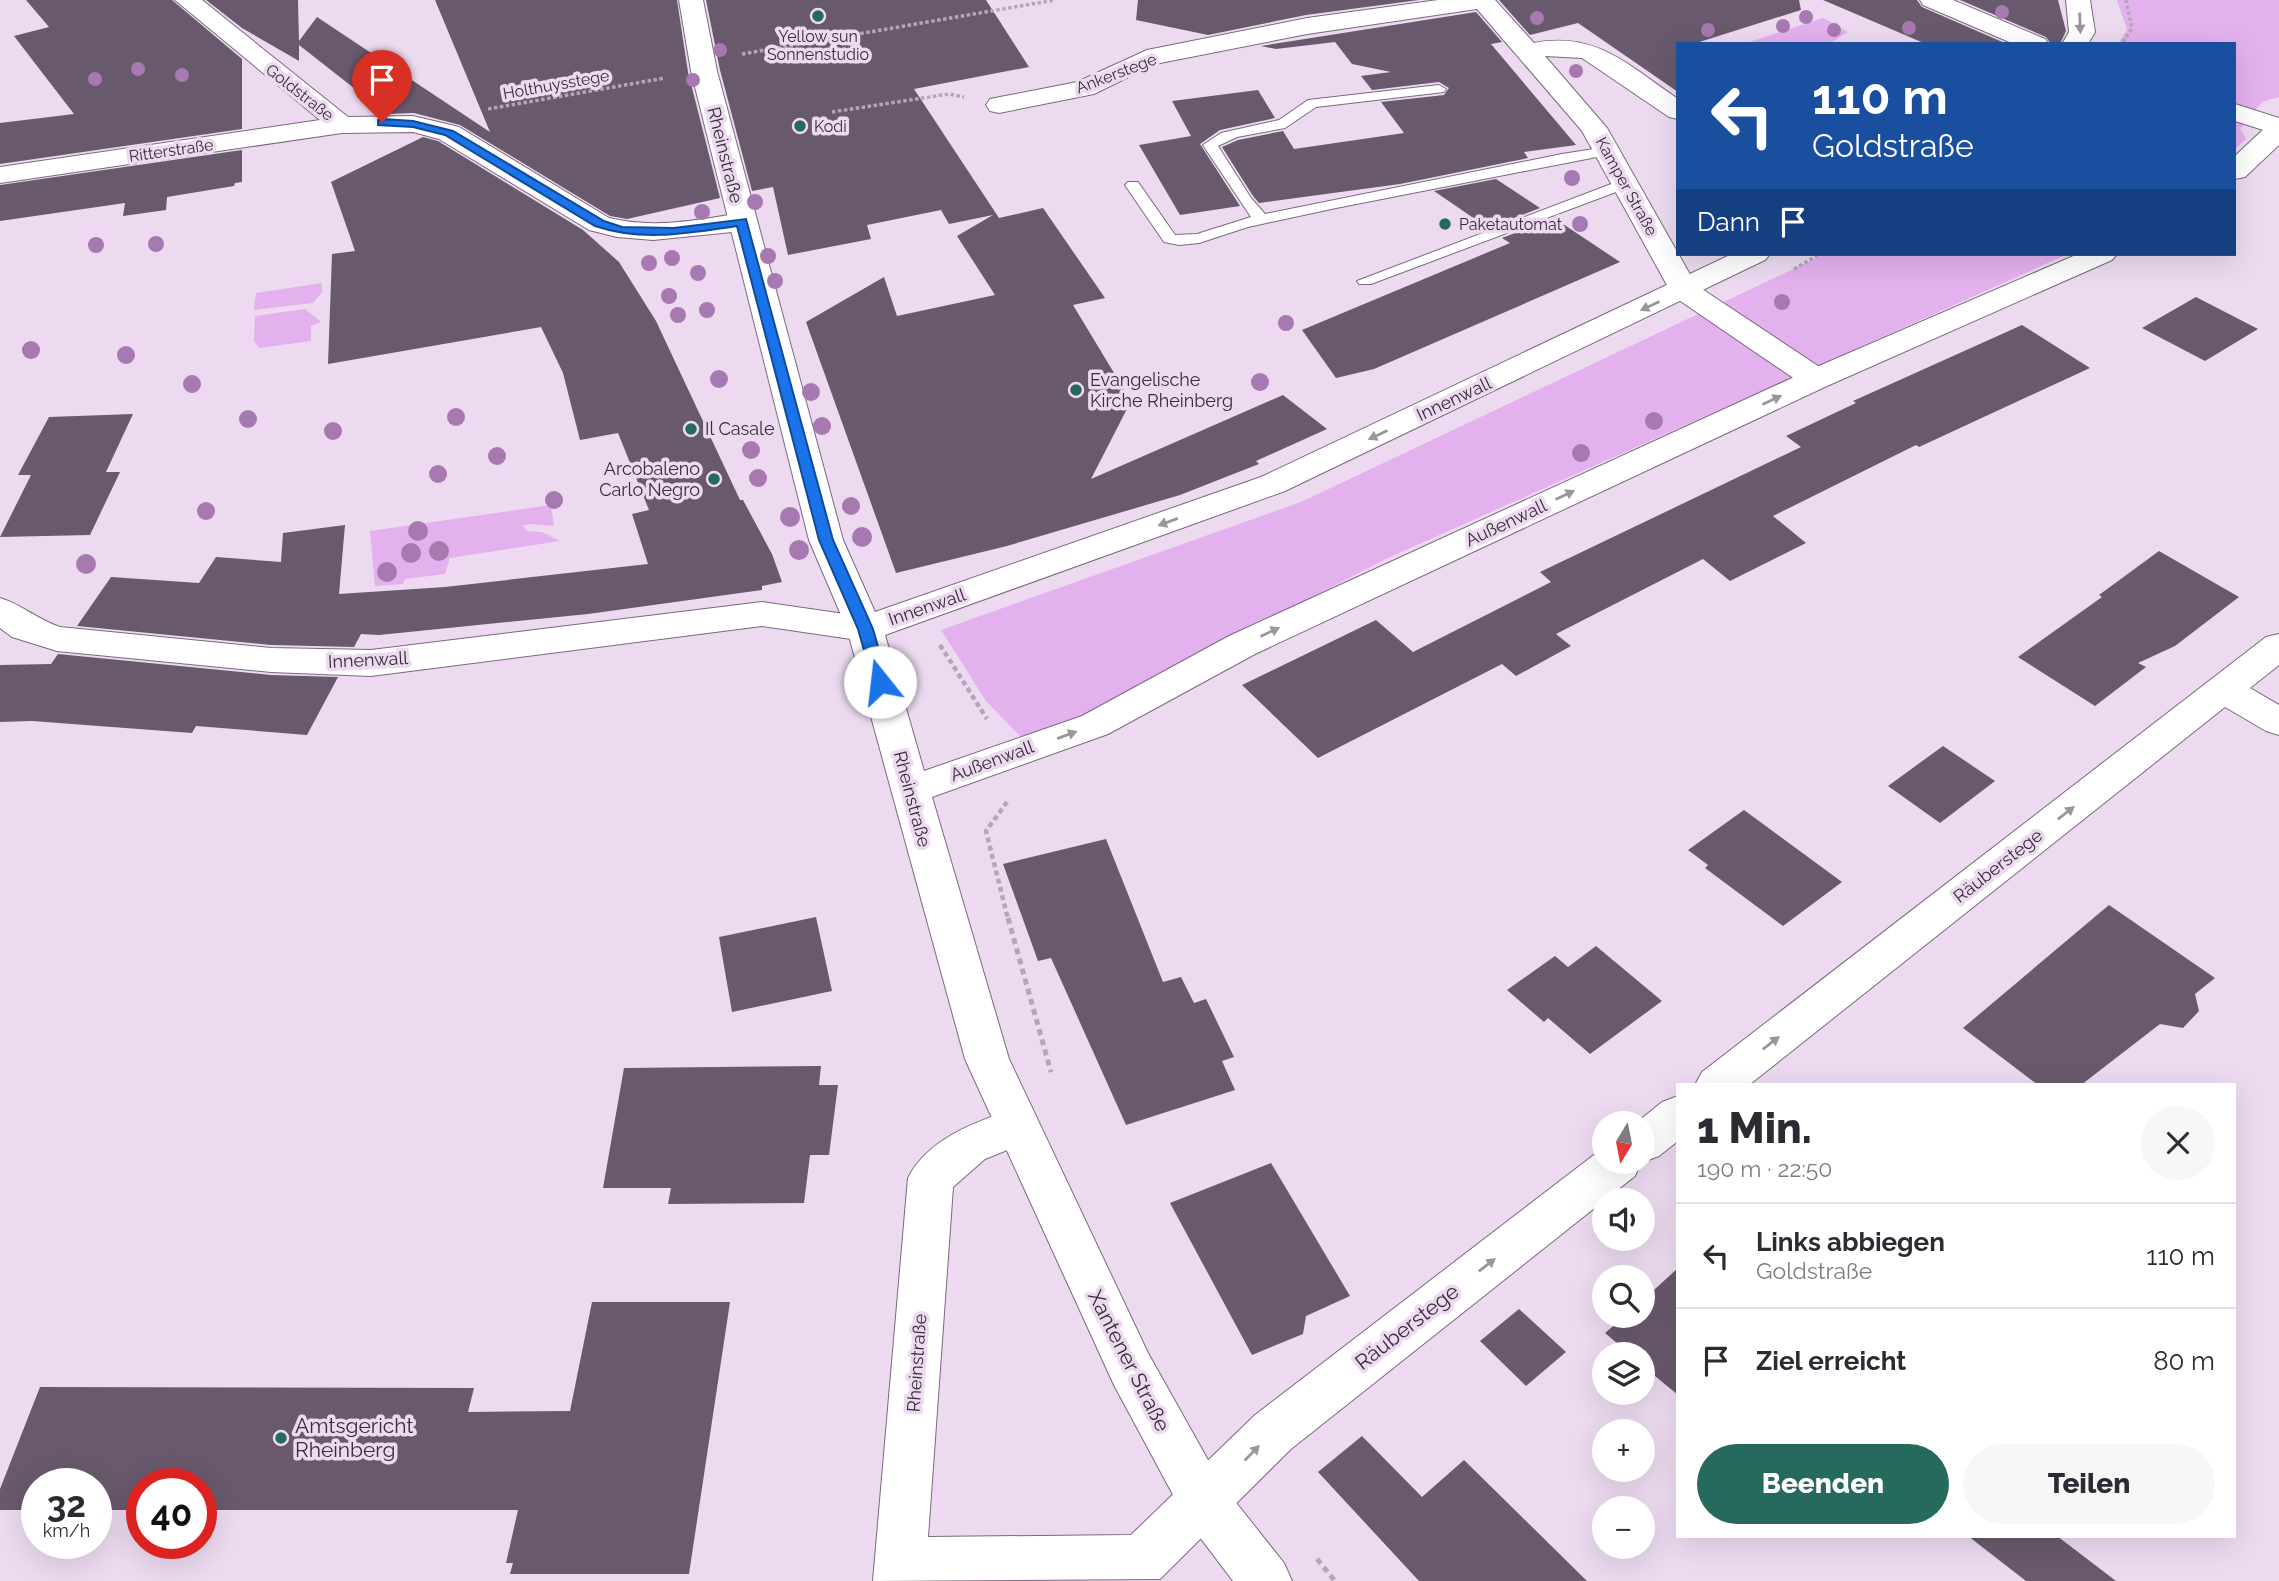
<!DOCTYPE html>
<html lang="de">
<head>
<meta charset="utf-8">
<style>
  :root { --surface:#fff; --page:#f7f7f7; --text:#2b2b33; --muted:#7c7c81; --line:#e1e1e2; --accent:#256a5d }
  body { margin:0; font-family:Raleway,sans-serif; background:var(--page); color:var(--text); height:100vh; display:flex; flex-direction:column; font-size:26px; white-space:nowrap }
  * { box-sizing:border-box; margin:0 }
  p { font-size:23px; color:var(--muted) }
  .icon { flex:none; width:38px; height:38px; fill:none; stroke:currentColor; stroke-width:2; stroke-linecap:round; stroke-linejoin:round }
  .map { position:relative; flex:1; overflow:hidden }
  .side { position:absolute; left:1676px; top:1083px; width:560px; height:455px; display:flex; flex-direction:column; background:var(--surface); border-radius:0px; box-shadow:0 7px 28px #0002 }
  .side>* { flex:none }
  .hud { position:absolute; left:1676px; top:42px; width:560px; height:214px; border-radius:0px; box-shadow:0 7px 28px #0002; background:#1a4fa0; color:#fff; overflow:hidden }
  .needle { width:46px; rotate:190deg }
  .tools { position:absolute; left:1592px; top:1111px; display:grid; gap:14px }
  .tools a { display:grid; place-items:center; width:63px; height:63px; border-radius:50%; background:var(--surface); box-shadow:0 7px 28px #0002; font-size:35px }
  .speed { position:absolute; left:21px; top:1468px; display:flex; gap:14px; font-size:35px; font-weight:700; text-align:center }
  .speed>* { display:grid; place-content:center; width:91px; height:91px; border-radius:50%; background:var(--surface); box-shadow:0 7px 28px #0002; line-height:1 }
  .speed small { font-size:18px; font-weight:400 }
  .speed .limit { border:10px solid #d22; background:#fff; color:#111 }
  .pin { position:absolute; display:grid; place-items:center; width:60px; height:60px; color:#fff; margin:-72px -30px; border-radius:50% 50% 50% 0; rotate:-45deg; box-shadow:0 0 7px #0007 }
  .pin .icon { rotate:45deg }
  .me { position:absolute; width:77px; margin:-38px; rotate:344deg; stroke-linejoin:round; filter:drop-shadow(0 0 5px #0008) }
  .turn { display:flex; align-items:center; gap:24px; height:147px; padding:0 21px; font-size:32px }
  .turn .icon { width:91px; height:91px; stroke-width:2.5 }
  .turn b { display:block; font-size:49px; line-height:60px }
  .then { display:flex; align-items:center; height:66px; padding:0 21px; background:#0003; gap:14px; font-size:26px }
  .round { display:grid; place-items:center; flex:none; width:74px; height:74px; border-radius:37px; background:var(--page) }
  .summary { display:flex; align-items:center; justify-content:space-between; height:119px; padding:0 21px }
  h1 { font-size:42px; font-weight:800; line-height:52px }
  .button { display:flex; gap:14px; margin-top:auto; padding:14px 21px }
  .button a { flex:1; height:80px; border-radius:42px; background:var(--accent); color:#fff; font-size:28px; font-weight:800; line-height:80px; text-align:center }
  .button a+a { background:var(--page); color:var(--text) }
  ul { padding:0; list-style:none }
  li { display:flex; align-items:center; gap:21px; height:105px; padding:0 21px; border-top:2px solid var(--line) }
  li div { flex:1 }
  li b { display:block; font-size:26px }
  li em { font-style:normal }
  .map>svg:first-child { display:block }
</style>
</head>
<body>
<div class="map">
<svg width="2279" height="1581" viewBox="0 0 2279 1581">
  <rect width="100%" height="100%" fill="#eddaf1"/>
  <g fill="#e4b1ef">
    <path d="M2117,0H2279V97L2262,102L2240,129L2246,139L2235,149V44H2118L2127,30Z"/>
    <path d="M1823,18L1848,32L1829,44H1743Z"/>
    <path d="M1825,254H2068L1386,559L1077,718L1021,737L986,701L941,630L1301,502Z"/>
    <path d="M322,283V292L313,303L254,310L256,293Z"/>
    <path d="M305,309L321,322L311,326V341L259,348L254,341L255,316Z"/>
    <path d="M551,505L554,526L528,524L523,526L527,531L542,532L560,541L450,558L445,574L405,579L403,584L375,586L370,531Z"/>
  </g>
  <g fill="#69596d">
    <path d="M26,0H172L242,59V129L0,164V123L74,114L14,36L49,27Z"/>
    <path d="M206,0H298L299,41L317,17L490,132L435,0H677L688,72L720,198L627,219L610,216L460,125L414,113L387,114L299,45V61L242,28Z"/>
    <path d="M706,0H986L1029,67L914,89L999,218L1043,208L1105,298L1073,305L1131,401L1091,479L1283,395L1327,429L1256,461L1259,464L1180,495L1007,546L896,573L806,322L884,277L897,316L995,295L957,236L993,215L949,224L941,210L867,225L871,239L788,255L773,187L752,191L720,70Z"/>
    <path d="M1138,0H1419L1306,15L1208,35L1136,20Z"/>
    <path d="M1499,0H1799L1801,10L1693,44H1678V92L1578,23L1530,35Z"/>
    <path d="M1823,0H1917L1922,7L2007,44H1926Z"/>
    <path d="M1960,0H2058L2066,31L2060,44H2051L2046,37Z"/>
    <path d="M1476,12L1502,42L1491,44L1576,145L1524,152L1528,158L1400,184L1259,203L1253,196L1222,147L1238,140L1283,131L1294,149L1404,133L1381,102L1444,95L1449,88L1439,82L1372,90L1361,76L1391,72L1352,64L1335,42L1276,49L1261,46Z"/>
    <path d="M1258,90L1275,118L1220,130L1200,144L1240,206L1180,215L1139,145L1191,136L1172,101Z"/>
    <path d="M423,137L438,141L583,230L619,262L656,321L740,500H743L772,554L782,582L762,586V590L588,614L379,635L361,634L354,647L271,645L77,626L111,577L199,583L216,557L281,562L283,533L345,525L339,594L445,587L648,564L632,514L649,510L618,433L580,440L563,373L541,327L328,364L332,254L355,251L331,182Z"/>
    <path d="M242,150V182L235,183L234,186L167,197L166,210L123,216L125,203L0,221V185Z"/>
    <path d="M1496,179L1540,208L1488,228L1434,191Z"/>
    <path d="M1554,218L1620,262L1374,369L1336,378L1302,330L1510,243L1502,238Z"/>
    <path d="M2196,297L2258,329L2205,361L2142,328Z"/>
    <path d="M2022,325L2090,368L1919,447L1916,445L1773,516L1806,543L1730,581L1703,559L1556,634L1571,646L1516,676L1502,664L1318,758L1242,685L1376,620L1413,652L1551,582L1540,572L1801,447L1786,436L1856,403L1853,401Z"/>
    <path d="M133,414L106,472H120L90,535L0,537L31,475H18L49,417Z"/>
    <path d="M2159,551L2239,597L2175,646L2138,663L2146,667L2095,706L2018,657L2102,597L2099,595Z"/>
    <path d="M58,654L271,675L338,677L307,735L196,726L192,733L32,721L0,722V665L51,664Z"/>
    <path d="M1943,746L1995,781L1940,823L1888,786Z"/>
    <path d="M1744,810L1842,882L1783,926L1705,868L1708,865L1688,850Z"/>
    <path d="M1106,839L1163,982L1181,977L1194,1003L1206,999L1234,1057L1222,1061L1235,1090L1126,1125L1051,958L1038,961L1003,864Z"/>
    <path d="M2109,905L2215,978L2195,994L2199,1011L2183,1028L2160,1024L2081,1085H2038L1963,1028Z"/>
    <path d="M816,917L832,991L732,1012L719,937Z"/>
    <path d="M1596,946L1662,1001L1590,1054L1548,1018L1544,1022L1507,990L1555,956L1568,967Z"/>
    <path d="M821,1066L819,1085H838L829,1155H810L804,1203L668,1204L671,1188H603L624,1068Z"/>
    <path d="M1271,1163L1350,1296L1306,1316L1303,1334L1252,1355L1170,1203Z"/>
    <path d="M1678,1268V1395L1643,1366V1354H1630L1605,1333L1625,1316H1643V1300Z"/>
    <path d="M592,1302H730L689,1574H510L513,1563H506L518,1510H201V1484H142V1510H96V1484H37V1510H0V1489L40,1387L474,1388L468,1412L570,1411Z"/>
    <path d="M1519,1309L1566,1352L1526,1386L1480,1341Z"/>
    <path d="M1362,1436L1422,1497L1464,1460L1587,1581H1419L1318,1472Z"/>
    <path d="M1968,1536H2057L2116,1581H2026Z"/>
  </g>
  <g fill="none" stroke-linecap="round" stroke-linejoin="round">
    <g stroke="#7a697e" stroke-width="2">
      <g id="lane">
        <path d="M1439,85L1446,89L1444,92L1316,107L1285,128L1237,137L1218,146L1251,198L1265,214L1562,154L1607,147L1614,151L1607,155L1336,208L1248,227L1199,243L1179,245L1164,242L1125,185L1128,182H1138L1175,235L1197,234L1251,217L1203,145L1221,133L1279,120L1308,100Z"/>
        <path d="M1627,178L1632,180V186L1371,284H1359L1357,281Z"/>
      </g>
    </g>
    <g stroke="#7a697e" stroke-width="2">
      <g id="street">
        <path d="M175,0H202L348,117L413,116L459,127L609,218C653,229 698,220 742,213L752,216L756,222L752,228L742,231L653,240L617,237L589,230L439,139L413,132L342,133L0,183V167L320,120Z"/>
        <path d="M1438,0H1495L1534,43C1597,31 1629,66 1678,99V119L1669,117L1582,58L1545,56L1607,128L1696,285L1827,372L1832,379L1827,386L1816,388L1805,386L1673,296L1582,131L1477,9L1307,34L1155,64L1094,94L999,113L990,111L986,105L990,99L1077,82L1147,50L1307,18Z"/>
        <path d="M1920,0H1953L2045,39L2049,44H2014L1923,5Z"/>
        <path d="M2235,104L2279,118V135L2235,121Z"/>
        <path d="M0,598C21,604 38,620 60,627L271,648L371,650L762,602L865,617L878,620L883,629L878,638L865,641L762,626L371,676L271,672L57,651L12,637L0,628Z"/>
        <path d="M2279,634V665L2250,688L2279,705V735L2266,731L2225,707L1749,1085H1695L1702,1072L2266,637Z"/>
        <path d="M1678,1096V1141L1659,1156L1643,1162V1124H1635L1662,1102Z"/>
        <path d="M1016,1108L1032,1114L1038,1127L1032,1140L985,1159L953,1187L928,1537L1131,1535L1255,1415L1603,1148L1605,1162H1641L1635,1176L1291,1449L1160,1579L873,1581L908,1178C928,1138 976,1122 1016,1108Z"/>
      </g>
    </g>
    <g stroke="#7a697e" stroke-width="2">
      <g id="secondary">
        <path d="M679,0H703L717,71L843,540L875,612L1261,477L1732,254H1770L1765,260L1285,491L885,635L924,771L1082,716L1229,636L1805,372L2078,254H2117L2112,260L1827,386L1255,654L1108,734L932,797L1009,1059L1148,1353L1222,1485L1284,1563L1292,1581H1233L1186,1519L1114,1385L965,1059L847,629L809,540L691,71Z"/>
        <path d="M2066,0H2090L2095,32L2088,44H2062L2069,32Z"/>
        <path d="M2279,122V145L2245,177L2235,179V156L2269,124Z"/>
      </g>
    </g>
    <g stroke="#b5a5b8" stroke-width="3.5" stroke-dasharray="3.5 2.5" stroke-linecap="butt">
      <path d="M2123,42L2132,28L2126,0"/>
      <path d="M742,54L1055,0"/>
      <path d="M488,109L665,78"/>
      <path d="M832,112L949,94L964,97"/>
      <path d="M1794,269L1820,254"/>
    </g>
    <g stroke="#b5a5b8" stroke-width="4.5" stroke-dasharray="5 3.5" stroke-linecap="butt">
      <path d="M940,645L987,719"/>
      <path d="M1007,802L986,831L1008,919"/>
    </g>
    <g stroke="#b5a5b8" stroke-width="5" stroke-dasharray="6 4.5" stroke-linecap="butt">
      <path d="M1008,918L1051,1072"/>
      <path d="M1317,1559L1335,1581"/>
    </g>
    <use href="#lane" fill="#fff" fill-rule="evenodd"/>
    <use href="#street" fill="#fff" fill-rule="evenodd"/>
    <use href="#secondary" fill="#fff" fill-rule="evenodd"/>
  </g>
  <g fill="#a779b1">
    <circle cx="2002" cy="12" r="7"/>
    <circle cx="1806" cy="17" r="7"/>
    <circle cx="1537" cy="18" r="7"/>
    <circle cx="1783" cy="26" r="7"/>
    <circle cx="1909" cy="28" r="7"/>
    <circle cx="1708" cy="30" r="7"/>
    <circle cx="1834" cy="30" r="7"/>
    <circle cx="720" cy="50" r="7"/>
    <circle cx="138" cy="69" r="7"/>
    <circle cx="1576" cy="71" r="7"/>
    <circle cx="182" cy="75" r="7"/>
    <circle cx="95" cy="79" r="7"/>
    <circle cx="693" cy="80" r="7"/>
    <circle cx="1572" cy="178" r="8"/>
    <circle cx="755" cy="202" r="8"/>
    <circle cx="702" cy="212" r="8"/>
    <circle cx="1580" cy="224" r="8"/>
    <circle cx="156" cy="244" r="8"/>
    <circle cx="96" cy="245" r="8"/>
    <circle cx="768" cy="256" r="8"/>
    <circle cx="672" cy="258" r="8"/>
    <circle cx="649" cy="263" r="8"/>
    <circle cx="698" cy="273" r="8"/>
    <circle cx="775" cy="281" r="8"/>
    <circle cx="669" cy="296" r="8"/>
    <circle cx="1782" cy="302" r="8"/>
    <circle cx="707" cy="310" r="8"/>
    <circle cx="678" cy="315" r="8"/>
    <circle cx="1286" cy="323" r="8"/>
    <circle cx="31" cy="350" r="9"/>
    <circle cx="126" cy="355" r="9"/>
    <circle cx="719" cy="379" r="9"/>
    <circle cx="1260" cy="382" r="9"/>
    <circle cx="192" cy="384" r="9"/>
    <circle cx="811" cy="392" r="9"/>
    <circle cx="456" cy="417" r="9"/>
    <circle cx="248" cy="419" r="9"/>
    <circle cx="1654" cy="421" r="9"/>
    <circle cx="822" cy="426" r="9"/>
    <circle cx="333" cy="431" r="9"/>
    <circle cx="751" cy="450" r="9"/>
    <circle cx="1581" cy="453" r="9"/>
    <circle cx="497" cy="456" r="9"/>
    <circle cx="438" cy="474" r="9"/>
    <circle cx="758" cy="478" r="9"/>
    <circle cx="554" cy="500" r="9"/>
    <circle cx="851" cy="506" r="9"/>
    <circle cx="206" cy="511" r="9"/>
    <circle cx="790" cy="517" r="10"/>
    <circle cx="418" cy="531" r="10"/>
    <circle cx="862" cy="537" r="10"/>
    <circle cx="799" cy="550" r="10"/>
    <circle cx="439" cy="551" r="10"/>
    <circle cx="411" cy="553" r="10"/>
    <circle cx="86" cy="564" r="10"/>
    <circle cx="387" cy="572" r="10"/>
  </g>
  <defs><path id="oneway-solid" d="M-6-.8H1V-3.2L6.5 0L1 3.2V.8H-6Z" transform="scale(1.75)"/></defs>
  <g fill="#9a969b">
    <use href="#oneway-solid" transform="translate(2080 23) rotate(88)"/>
    <use href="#oneway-solid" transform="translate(1650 306) rotate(155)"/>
    <use href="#oneway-solid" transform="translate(1772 400) rotate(-25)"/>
    <use href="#oneway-solid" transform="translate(1378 435) rotate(155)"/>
    <use href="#oneway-solid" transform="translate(1565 495) rotate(-25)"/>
    <use href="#oneway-solid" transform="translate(1168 522) rotate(160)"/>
    <use href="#oneway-solid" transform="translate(1270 632) rotate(-25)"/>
    <use href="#oneway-solid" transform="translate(1067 735) rotate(-20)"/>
    <use href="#oneway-solid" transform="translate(2066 813) rotate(-38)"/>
    <use href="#oneway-solid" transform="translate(1771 1043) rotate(-38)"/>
    <use href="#oneway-solid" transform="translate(1487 1265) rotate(-38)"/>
    <use href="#oneway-solid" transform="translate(1252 1453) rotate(-45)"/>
  </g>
  <path fill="#1a73e8" stroke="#114b97" stroke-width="2" d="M382,119L413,121L453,131L604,221L622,227L674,228L746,219L833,540L873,629L888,682L886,686H875L873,682L858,629L819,540L737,226C689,233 642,242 595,226L445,135L413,127L378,125V120Z"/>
  <g fill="#256a5d" stroke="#eddaf1" stroke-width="2.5">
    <circle cx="818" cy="16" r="7"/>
    <circle cx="800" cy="126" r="7"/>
    <circle cx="1445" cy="224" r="7"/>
    <circle cx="1076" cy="390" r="7"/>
    <circle cx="691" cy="429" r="7"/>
    <circle cx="714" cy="479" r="7"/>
    <circle cx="281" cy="1438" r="7"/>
  </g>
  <g text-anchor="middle" stroke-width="7" stroke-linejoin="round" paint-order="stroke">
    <g font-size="16" fill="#362e37" stroke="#eddaf1" text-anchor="start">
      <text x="818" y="42" text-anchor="middle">Yellow sun<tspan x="818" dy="18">Sonnenstudio</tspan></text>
      <text x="814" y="132">Kodi</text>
      <text x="1459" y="230">Paketautomat</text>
    </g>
    <g font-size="16" fill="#362e37" stroke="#eddaf1">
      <text transform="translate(1116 73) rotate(-21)" y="6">Ankerstege</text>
      <text transform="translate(556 84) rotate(-10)" y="6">Holthuysstege</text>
      <text transform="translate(300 92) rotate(38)" y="6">Goldstraße</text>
      <text transform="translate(171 150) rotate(-8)" y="6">Ritterstraße</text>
      <text transform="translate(1627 186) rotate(61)" y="6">Kamper Straße</text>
    </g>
    <g font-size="18" fill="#362e37" stroke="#eddaf1">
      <text transform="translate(725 155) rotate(76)" y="6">Rheinstraße</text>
      <text transform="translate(1454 399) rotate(-25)" y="6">Innenwall</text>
      <text transform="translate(1506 523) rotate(-25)" y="6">Außenwall</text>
      <text transform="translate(927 607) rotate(-19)" y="6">Innenwall</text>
      <text transform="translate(368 660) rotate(-3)" y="6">Innenwall</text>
      <text transform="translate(992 761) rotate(-20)" y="6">Außenwall</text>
      <text transform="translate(912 799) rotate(75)" y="6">Rheinstraße</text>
      <text transform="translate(1998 866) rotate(-38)" y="6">Räuberstege</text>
      <text transform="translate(917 1363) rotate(-86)" y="6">Rheinstraße</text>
    </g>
    <g font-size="18" fill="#362e37" stroke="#eddaf1" text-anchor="start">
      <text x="1090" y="386">Evangelische<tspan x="1090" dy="21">Kirche Rheinberg</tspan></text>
      <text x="705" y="435">Il Casale</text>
      <text x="700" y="475" text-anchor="end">Arcobaleno<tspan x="700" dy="21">Carlo Negro</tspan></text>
    </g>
    <g font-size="21" fill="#362e37" stroke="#eddaf1">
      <text transform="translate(1407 1327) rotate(-38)" y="7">Räuberstege</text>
      <text transform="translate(1129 1361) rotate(63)" y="7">Xantener Straße</text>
    </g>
    <g font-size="21" fill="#362e37" stroke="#eddaf1" text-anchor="start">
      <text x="295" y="1433">Amtsgericht<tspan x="295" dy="24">Rheinberg</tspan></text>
    </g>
  </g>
</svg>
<div class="tools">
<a><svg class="needle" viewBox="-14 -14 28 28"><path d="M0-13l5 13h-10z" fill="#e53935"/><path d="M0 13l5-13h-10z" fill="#7c7c81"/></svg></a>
<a><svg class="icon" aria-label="sound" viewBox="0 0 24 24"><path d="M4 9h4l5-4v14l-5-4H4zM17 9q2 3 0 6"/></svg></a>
<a><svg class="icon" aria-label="search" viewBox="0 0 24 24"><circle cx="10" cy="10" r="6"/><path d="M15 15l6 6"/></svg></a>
<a><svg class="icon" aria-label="layers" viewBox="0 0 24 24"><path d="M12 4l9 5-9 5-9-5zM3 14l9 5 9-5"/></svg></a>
<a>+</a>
<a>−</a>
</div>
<div class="speed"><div>32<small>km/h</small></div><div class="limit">40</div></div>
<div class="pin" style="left:382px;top:122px;background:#d93025"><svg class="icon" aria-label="arrive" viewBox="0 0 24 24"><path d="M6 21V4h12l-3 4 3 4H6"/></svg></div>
<svg class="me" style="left:880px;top:682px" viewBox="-20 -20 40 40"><circle r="19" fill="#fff"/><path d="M0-13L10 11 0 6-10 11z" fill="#1a73e8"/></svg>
<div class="hud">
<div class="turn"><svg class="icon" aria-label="left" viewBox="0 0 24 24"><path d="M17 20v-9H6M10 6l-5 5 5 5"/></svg><div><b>110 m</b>Goldstraße</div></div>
<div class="then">Dann<svg class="icon" aria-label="arrive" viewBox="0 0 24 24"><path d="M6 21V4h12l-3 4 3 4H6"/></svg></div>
</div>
<section class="side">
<div class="summary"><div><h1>1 Min.</h1><p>190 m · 22:50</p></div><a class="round"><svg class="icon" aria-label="close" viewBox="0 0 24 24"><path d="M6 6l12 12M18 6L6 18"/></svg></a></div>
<ul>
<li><svg class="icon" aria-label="left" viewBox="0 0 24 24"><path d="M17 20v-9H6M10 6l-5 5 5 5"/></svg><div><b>Links abbiegen</b><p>Goldstraße</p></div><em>110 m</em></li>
<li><svg class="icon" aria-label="arrive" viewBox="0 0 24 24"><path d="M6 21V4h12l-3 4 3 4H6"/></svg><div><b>Ziel erreicht</b></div><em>80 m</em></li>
</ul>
<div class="button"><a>Beenden</a><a>Teilen</a></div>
</section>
</div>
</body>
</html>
